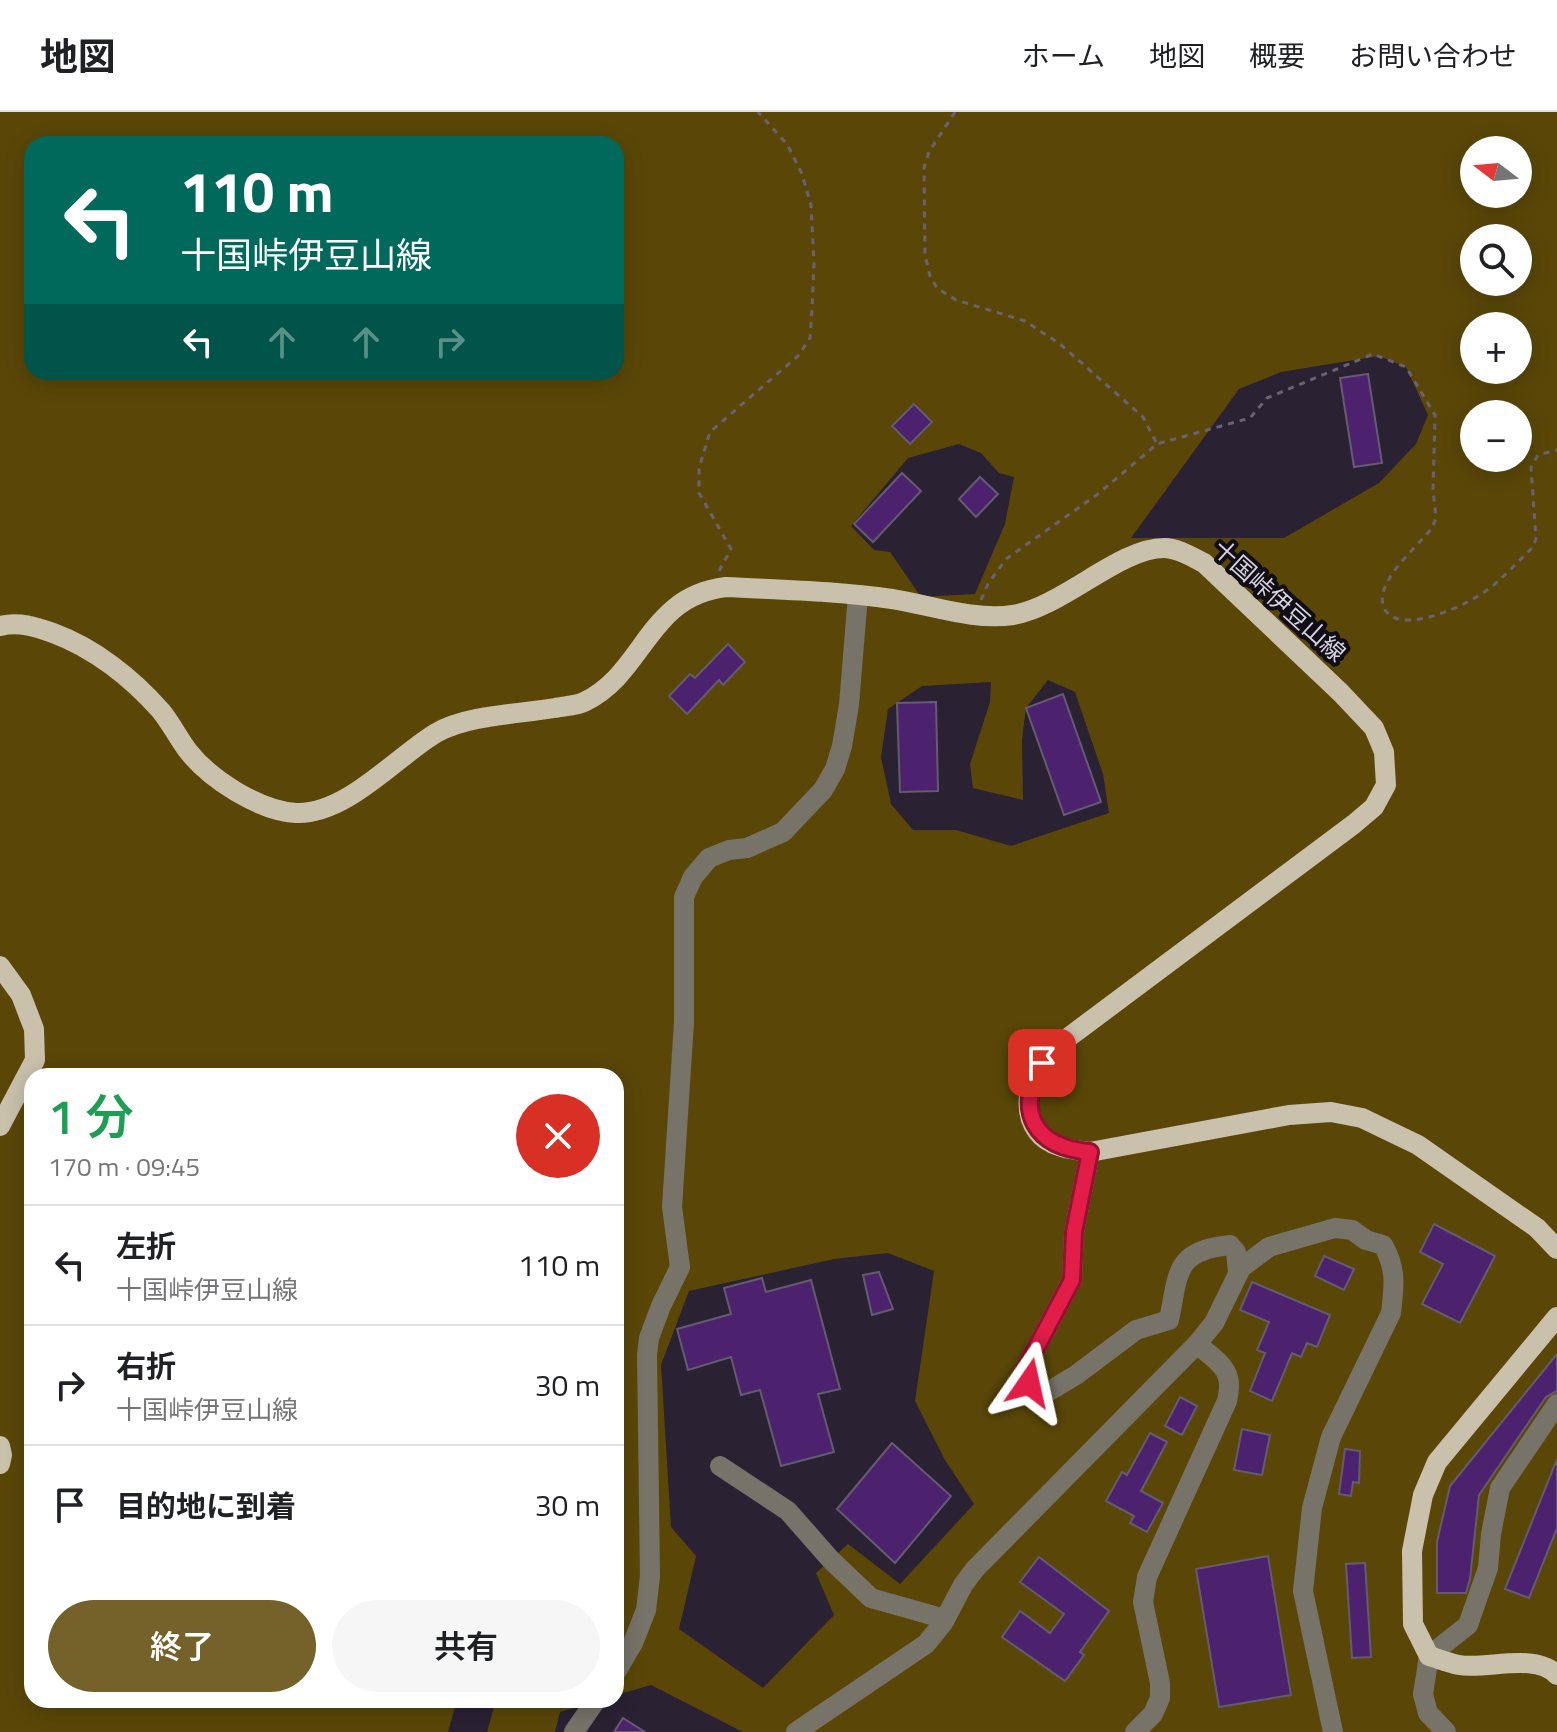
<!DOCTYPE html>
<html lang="ja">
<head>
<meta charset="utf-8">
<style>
  :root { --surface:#fff; --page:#f6f6f6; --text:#202124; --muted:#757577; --line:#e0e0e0; --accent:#75622b }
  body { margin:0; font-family:"Titillium Web","Noto Sans JP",sans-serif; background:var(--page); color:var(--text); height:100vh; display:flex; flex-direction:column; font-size:30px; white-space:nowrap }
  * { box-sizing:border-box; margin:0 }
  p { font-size:26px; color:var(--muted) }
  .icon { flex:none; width:44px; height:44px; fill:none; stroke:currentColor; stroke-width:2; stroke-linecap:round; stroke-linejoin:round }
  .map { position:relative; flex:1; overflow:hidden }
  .panel { position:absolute; left:24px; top:956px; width:600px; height:640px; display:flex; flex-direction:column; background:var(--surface); border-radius:24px; box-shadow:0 4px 20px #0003 }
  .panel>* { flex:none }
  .banner { position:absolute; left:24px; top:24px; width:600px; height:244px; border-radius:24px; box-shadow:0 4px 20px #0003; background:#00695c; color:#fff; overflow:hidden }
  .needle { width:52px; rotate:286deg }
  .buttons { position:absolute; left:1460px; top:24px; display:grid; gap:16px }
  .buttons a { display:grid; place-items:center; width:72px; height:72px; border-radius:50%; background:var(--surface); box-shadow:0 4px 20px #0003; font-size:40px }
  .pin { position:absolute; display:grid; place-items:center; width:68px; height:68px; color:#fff; margin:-34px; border-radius:16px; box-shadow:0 4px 12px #0006 }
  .me { position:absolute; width:88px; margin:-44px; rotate:11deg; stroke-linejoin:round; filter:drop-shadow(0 0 6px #0008) }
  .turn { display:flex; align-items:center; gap:28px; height:168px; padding:0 24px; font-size:36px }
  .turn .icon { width:104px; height:104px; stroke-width:2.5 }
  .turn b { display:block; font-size:56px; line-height:68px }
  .lanes { display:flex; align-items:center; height:76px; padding:0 24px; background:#0003; justify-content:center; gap:40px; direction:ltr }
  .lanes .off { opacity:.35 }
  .round { display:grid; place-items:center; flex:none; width:84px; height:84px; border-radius:42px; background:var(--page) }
  .head { display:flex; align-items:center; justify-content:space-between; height:136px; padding:0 24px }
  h1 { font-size:48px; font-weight:600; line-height:60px; color:#1e9e55 }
  .action { display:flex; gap:16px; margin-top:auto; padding:16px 24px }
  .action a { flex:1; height:92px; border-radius:48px; background:var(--accent); color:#fff; font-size:32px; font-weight:600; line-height:92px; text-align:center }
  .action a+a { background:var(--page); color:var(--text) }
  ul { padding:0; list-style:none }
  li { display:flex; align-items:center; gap:24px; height:120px; padding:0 24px; border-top:2px solid var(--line) }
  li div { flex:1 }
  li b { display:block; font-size:30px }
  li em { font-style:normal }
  header { display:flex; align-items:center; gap:48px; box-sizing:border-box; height:112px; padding:0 40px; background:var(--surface); border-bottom:2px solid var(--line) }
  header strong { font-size:38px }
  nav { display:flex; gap:44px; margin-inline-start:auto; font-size:28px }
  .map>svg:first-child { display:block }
</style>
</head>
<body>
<header>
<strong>地図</strong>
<nav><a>ホーム</a><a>地図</a><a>概要</a><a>お問い合わせ</a></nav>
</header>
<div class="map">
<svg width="1557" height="1620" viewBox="0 0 1557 1620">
  <rect width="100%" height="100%" fill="#2a2133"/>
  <g fill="#5a4708" fill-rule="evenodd">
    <path d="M0,0H1557V1620H743L651,1573L616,1583V964H32V1588H457L448,1620H0ZM32,32H616V260H32ZM1474,38H1518V82H1474ZM1474,126H1518V170H1474ZM1474,214H1518V258H1474ZM1379,244L1406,255L1428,303L1416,332L1379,371L1284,426H1131L1239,277L1281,260ZM1474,302H1518V346H1474ZM959,332L981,341L999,361L1014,365L1005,412L975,482L921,485L890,440L874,438L851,414L908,346ZM1048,568L1075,580L1103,662L1109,701L1011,734L956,718H913L891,692L881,645L888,597L922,574L991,570L990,590L970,652L973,676L1023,688L1022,627L1026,596ZM888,1141L934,1159L915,1289L945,1348L974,1392L900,1472L848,1432L816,1461L834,1503L763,1576L679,1517L696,1444L671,1415L661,1253L689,1179L834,1147Z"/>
    <path d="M496,1588H600L560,1600L555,1620H487Z"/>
  </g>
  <g fill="#4c226f" stroke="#645b70" stroke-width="2">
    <path d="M1368,262L1382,351L1354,355L1340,266Z"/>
    <path d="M914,292L932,310L910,332L892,314Z"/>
    <path d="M902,361L921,379L873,430L854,412Z"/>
    <path d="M980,365L998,382L976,405L959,387Z"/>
    <path d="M728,532L745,550L723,573L719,568L687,602L669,584L690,562L695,566Z"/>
    <path d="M1063,582L1101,690L1064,703L1026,596Z"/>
    <path d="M936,590L938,679L900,680L897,591Z"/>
    <path d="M1434,1112L1495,1144L1460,1211L1422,1192L1443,1152L1420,1140Z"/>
    <path d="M1324,1144L1354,1157L1344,1178L1315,1164Z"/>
    <path d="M879,1160L893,1197L872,1203L863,1163Z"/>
    <path d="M762,1166L766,1180L811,1168L840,1277L818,1282L834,1340L781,1354L760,1278L741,1283L731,1245L688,1258L677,1217L731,1202L724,1176Z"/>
    <path d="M1252,1170L1330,1203L1317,1235L1307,1231L1301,1245L1292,1241L1272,1289L1250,1279L1265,1241L1257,1238L1269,1210L1240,1198Z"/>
    <path d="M1557,1242V1279L1546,1285L1479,1383L1470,1467L1466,1481H1437V1430L1450,1374Z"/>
    <path d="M1180,1285L1197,1294L1182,1323L1165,1314Z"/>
    <path d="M1242,1317L1270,1323L1262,1363L1234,1358Z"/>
    <path d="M1150,1321L1167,1330L1141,1379L1163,1391L1147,1420L1130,1411L1134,1404L1106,1389L1122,1360L1127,1363Z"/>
    <path d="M892,1331L951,1384L895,1451L837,1397Z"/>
    <path d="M1345,1337L1360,1339L1359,1371L1353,1370L1351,1384L1339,1382Z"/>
    <path d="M1557,1347V1416L1529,1486L1505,1477Z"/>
    <path d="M1268,1444L1291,1583L1219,1595L1196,1457Z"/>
    <path d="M1039,1445L1109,1499L1080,1540L1084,1543L1065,1569L1002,1525L1020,1499L1050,1521L1064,1502L1020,1470Z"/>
    <path d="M1365,1451L1371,1545L1352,1546L1346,1452Z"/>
    <path d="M623,1606L645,1620H614Z"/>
  </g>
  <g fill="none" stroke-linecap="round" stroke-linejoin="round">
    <g stroke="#6a6272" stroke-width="3" stroke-dasharray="6 6" stroke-linecap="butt">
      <path d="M955,0L929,40L924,56L925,143L930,164L937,176L956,188L1025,209L1060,232L1143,305L1157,332"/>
      <path d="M719,459L731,437L699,381V356L710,320L798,244L810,226L812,198L814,151L811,93L802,62L787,32L758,0"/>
      <path d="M981,488L988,472L1006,447L1098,382L1157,332L1250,306L1267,286L1373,242L1406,255L1435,303L1433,378L1436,406L1432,416C1419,432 1394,454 1386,473C1382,480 1381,489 1384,496C1398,523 1454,498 1473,487C1496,475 1515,452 1533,435L1536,427L1531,355L1538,343L1557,338"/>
    </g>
    <g stroke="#777369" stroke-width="20">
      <path d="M1090,1040L1074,1120L1072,1168L1024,1259L1029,1271L1046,1281L1076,1263L1136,1218L1169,1208C1179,1160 1174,1139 1230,1133L1236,1140L1238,1161"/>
      <path d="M720,1354L788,1399L831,1448L871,1486L945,1507"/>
      <path d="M616,1560L633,1531L646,1498L650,1464L647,1243L649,1226L661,1194L680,1155L672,1095L684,910V785L693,765L709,746L729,738L747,736L783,720L823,678L835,657L842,634L849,593L858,483"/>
      <path d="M574,1620L596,1588"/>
      <path d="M796,1620L926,1532L943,1511L963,1473L975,1457L1197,1232L1214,1211L1241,1156L1269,1135L1335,1116L1352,1118L1366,1128L1383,1133C1397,1157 1394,1175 1391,1201L1331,1325L1312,1396L1303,1479L1333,1620"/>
      <path d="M1135,1620L1153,1602L1160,1586V1571L1143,1490L1147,1465L1227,1289C1235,1257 1219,1251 1197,1232"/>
      <path d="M1446,1620L1428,1601L1423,1582L1429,1544L1468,1513L1488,1456L1491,1422L1500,1376L1557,1292"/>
    </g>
    <g stroke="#c9c1ac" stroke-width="20">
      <path d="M0,514C18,509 36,515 53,521C94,536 132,566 161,599C171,611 178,626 188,639C210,667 259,699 296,701C346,703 396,645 436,621C467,603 519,602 555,596C564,594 576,594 584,590C645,561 647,484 726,475C781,478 837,479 892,487C930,493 974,509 1013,503C1064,494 1119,436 1164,436C1178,436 1192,445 1204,451L1341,581L1374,616L1384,640L1386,673L1374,695L1354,712L1069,925C1060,933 1048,942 1041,952C1028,970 1023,1000 1037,1019C1048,1035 1072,1038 1090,1040L1289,1003L1331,1000L1362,1006L1418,1033L1537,1116L1557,1137"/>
      <path d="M0,854L21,883L34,917L35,948L0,1014"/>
      <path d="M1557,1205L1437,1350L1423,1383L1412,1439L1413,1512L1429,1544C1439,1547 1449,1551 1459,1553C1487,1558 1535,1540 1557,1563"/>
      <path d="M0,1334L2,1343L0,1352"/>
    </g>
  </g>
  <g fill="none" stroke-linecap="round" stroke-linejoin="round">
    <g stroke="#92132f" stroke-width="20">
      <path id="route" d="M1029,1271L1024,1259L1072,1168L1074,1120L1090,1040C1034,1035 1015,1000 1042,951"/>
    </g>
    <use href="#route" stroke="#e11d48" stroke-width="14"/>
  </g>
  <g text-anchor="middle" stroke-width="8" stroke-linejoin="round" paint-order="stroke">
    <g font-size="24" fill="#d8d2df" stroke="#100d15">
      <text transform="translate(1279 489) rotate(42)" y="8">十国峠伊豆山線</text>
    </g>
  </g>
</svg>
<div class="buttons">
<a><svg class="needle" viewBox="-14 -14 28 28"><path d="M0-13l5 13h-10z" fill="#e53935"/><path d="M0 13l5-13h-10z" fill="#757577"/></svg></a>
<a><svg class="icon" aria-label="search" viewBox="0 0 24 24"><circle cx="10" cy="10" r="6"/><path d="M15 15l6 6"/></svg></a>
<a>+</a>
<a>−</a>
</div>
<div class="pin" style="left:1042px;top:951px;background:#d93025"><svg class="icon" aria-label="arrive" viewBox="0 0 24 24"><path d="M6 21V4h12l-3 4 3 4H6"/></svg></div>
<svg class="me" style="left:1029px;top:1271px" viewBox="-20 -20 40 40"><path d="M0-17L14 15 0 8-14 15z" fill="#e11d48" stroke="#fff" stroke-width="4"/></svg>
<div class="banner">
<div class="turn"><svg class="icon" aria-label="left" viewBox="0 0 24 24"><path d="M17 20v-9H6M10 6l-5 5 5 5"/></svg><div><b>110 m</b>十国峠伊豆山線</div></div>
<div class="lanes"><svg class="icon" aria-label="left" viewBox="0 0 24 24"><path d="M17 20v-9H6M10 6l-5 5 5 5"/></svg><svg class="icon off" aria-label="ahead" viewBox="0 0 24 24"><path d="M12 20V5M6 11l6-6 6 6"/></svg><svg class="icon off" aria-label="ahead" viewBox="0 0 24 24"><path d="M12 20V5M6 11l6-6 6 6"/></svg><svg class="icon off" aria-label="right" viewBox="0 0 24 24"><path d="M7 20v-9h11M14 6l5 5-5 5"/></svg></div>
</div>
<section class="panel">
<div class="head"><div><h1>1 分</h1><p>170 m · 09:45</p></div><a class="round" style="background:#d93025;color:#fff"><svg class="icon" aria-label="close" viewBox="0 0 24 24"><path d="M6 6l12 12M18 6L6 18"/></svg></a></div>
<ul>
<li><svg class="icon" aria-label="left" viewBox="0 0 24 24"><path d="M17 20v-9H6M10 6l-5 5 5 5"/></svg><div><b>左折</b><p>十国峠伊豆山線</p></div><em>110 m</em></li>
<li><svg class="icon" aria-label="right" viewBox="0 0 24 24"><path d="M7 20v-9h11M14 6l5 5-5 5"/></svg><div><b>右折</b><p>十国峠伊豆山線</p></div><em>30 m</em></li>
<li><svg class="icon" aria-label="arrive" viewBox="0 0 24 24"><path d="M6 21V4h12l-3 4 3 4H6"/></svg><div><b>目的地に到着</b></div><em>30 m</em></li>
</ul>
<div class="action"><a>終了</a><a>共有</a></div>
</section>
</div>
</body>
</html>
